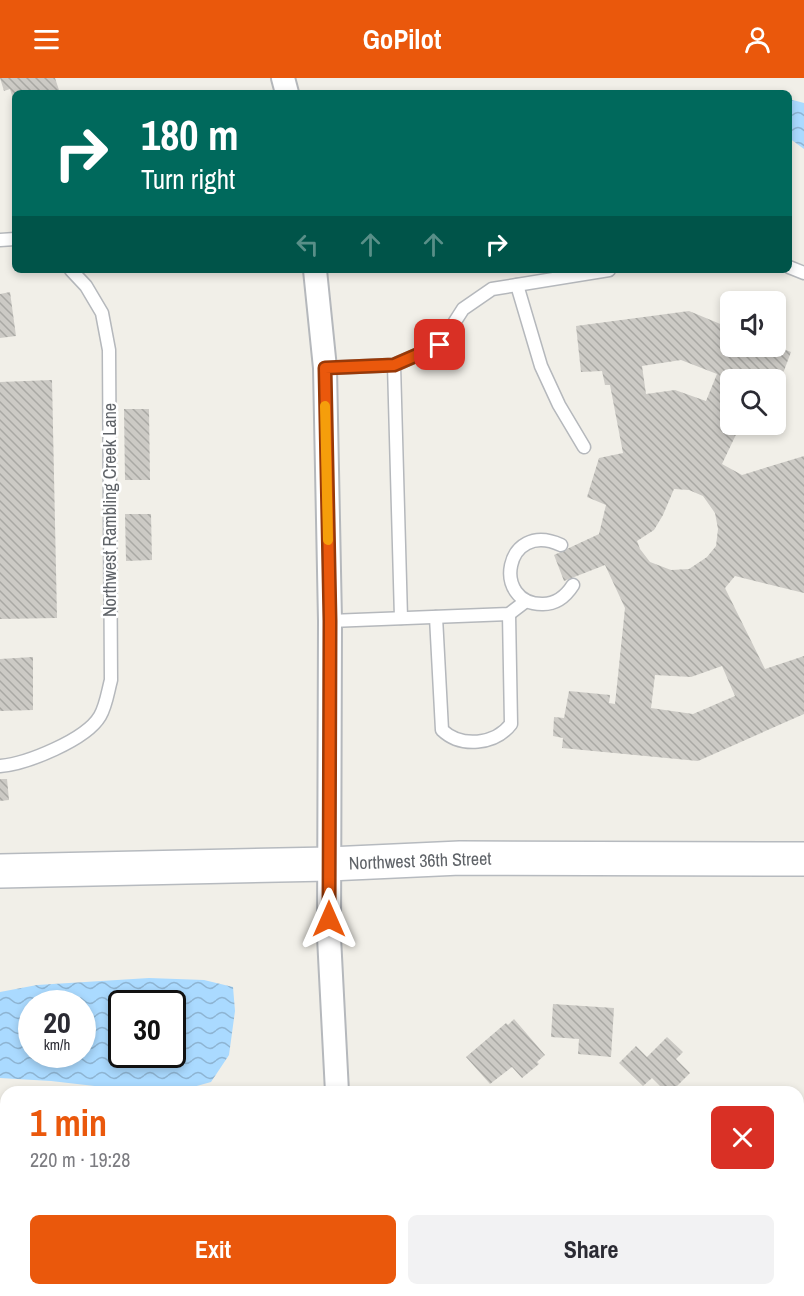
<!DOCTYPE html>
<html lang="en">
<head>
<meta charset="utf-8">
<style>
  :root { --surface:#fff; --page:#f2f2f3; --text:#2b2b33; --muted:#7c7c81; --accent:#ea580c }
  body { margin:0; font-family:"Archivo Narrow",sans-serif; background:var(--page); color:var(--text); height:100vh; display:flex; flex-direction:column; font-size:22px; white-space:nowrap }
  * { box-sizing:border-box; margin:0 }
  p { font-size:20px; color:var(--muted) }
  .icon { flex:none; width:33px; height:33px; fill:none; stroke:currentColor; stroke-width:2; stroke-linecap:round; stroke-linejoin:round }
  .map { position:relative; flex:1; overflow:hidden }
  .sheet { position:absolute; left:0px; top:1008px; width:804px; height:210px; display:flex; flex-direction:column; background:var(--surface); border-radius:18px 18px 0 0; box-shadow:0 3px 9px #0003 }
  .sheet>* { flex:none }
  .hud { position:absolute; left:12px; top:12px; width:780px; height:183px; border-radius:9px; box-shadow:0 3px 9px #0003; background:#00695c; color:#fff; overflow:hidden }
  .buttons { position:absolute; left:720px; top:213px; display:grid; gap:12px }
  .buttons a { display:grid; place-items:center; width:66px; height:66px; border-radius:9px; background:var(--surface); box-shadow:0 3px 9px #0003; font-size:30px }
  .speed { position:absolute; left:18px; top:912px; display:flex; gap:12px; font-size:30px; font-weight:700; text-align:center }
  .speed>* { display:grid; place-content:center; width:78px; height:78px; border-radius:50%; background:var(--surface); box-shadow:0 3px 9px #0003; line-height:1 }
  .speed small { font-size:15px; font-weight:400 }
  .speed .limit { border:3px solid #111; border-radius:9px; background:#fff; color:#111 }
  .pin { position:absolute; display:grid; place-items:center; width:51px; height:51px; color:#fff; margin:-26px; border-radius:12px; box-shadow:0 3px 9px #0006 }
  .me { position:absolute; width:66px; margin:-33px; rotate:0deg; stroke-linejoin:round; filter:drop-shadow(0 0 4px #0008) }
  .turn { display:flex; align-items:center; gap:21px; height:126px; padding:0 30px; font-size:27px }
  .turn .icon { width:78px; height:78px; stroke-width:2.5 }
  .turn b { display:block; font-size:42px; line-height:51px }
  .lanes { display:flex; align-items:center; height:57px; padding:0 30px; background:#0003; justify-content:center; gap:30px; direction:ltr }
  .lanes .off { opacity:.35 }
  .round { display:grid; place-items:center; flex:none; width:63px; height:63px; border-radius:9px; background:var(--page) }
  .headline { display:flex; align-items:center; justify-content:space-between; height:102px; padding:0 30px }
  h1 { font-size:36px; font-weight:800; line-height:45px; color:var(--accent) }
  .cta { display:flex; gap:12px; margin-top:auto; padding:12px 30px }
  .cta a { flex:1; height:69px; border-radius:9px; background:var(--accent); color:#fff; font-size:24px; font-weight:800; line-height:69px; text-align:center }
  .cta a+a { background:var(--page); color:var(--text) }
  header { display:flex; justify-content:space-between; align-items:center; height:78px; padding:0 30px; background:var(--accent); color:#fff; font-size:27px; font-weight:800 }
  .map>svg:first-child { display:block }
</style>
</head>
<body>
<header><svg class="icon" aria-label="menu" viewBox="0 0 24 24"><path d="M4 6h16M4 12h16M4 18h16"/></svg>GoPilot<svg class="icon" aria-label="person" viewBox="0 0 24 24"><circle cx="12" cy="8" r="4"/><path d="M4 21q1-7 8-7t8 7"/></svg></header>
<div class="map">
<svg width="804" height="1218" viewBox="0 0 804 1218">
  <defs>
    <pattern id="water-waves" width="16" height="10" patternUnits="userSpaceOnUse" patternTransform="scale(1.5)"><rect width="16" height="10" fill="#aadaff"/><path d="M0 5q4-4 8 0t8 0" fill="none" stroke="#8eb4d2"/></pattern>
    <pattern id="building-back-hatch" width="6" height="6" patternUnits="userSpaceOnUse" patternTransform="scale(1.5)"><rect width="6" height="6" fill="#cccac5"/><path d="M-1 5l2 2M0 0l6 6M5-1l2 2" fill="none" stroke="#a9a8a4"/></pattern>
  </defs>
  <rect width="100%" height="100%" fill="#f1efe8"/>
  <g fill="url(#water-waves)" fill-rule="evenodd">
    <path d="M789,21L804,25V71L789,60Z"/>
    <path d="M149,900L204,902L233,909L235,933L229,977L211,1004L186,1011L138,1013L51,1003L0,1000V914L37,907ZM32,926H82V976H32ZM122,926H172V976H122Z"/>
  </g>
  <g fill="url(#building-back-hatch)" fill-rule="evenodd">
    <path d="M0,0H55L60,15H15L14,24L10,11L4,13Z"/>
    <path d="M10,214L16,258L0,260V216Z"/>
    <path d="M689,233L730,250V268H776L791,274L776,314V302H730V346H741L722,386L742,397L804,378V515L735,498L725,510L765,591L804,578V636L698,683L562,670L563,660L553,658L554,639L564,640L569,613L610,617L609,625L615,626L625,530L605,487L564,503L554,477L599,456L606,427L587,419L599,380L623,375L610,307H605L602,293L581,294L576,248ZM681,282L717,296L706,323L675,312L646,316L642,288ZM674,411L689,412L703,418L715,435L718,451L716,468L707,479L689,491L671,492L650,484L640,471L637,463L654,452L663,437ZM722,588L735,618L693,636L651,630L655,597L691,599Z"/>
    <path d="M52,302L57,540L0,541V304Z"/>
    <path d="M124,331H149L150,402H125Z"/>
    <path d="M125,436H151L152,482L126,483Z"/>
    <path d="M33,579V632L0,633V581Z"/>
    <path d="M0,701H7L9,722L0,723Z"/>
    <path d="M553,926L614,930L611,979L578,976L579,961L551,959Z"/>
    <path d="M514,941L545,977L537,984L539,986L522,1000L512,989L490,1006L466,979L506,945L508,947Z"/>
    <path d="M667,959L683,974L676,981L690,995L671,1014H666L652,1000L643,1008L619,985L636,968L647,979Z"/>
    <rect x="623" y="1212" width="64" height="6"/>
  </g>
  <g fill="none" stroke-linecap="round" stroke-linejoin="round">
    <g stroke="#b5b8bc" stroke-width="15">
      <g id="lane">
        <path d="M0,162L15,161"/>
        <path d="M789,189L804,195"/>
        <path d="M517,207L541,288L559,327L584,369"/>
        <path d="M394,287L401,540"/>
        <path d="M325,290L394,287L440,267L463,231L492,211L609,192"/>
        <path d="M561,467C504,441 491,527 543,526C557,526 566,518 573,507"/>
        <path d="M436,539L442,652C461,670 495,667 511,646L509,536"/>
        <path d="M330,543L509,536L526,523"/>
        <path d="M0,688C26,686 86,662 100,638C106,628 108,613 111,602L109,272L102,235L86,208L71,192"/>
        <path d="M0,1108H6"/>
        <path d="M101,1218L102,1212"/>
        <path d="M186,1218L192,1212"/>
      </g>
    </g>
    <g stroke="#b5b8bc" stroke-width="26">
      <g id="street">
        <path d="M283,0L287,15"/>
        <path d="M315,192L325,290L330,543L329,859L337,1014"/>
        <path d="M347,1212V1218"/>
        <path d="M560,1218V1212"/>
      </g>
    </g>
    <g stroke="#b6babf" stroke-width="36">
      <path id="secondary" d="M0,793L329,786L460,780L804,781"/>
    </g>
    <use href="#lane" stroke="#fff" stroke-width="12"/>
    <use href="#street" stroke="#fff" stroke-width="22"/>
    <use href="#secondary" stroke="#fff" stroke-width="33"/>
  </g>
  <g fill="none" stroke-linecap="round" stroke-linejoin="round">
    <g stroke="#983908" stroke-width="15">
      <path id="route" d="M329,841L330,543L325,290L394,287L440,267"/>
    </g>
    <use href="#route" stroke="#ea580c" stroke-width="10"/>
    <path stroke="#f59e0b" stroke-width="10" d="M325,328L328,462"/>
  </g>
  <g text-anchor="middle" stroke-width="5" stroke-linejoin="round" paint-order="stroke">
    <g font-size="18" fill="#5f6368" stroke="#fff">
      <text transform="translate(110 432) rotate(-90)" y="6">Northwest Rambling Creek Lane</text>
      <text transform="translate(420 783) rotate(-2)" y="6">Northwest 36th Street</text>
    </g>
  </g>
</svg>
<div class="buttons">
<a><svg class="icon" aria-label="sound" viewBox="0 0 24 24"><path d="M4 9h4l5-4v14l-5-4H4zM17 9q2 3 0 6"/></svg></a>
<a><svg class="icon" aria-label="search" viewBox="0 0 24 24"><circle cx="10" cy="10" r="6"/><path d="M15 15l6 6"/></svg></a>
</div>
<div class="speed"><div>20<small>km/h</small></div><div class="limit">30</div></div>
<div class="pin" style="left:440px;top:267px;background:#d93025"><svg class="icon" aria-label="arrive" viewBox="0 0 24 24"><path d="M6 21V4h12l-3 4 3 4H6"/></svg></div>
<svg class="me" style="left:329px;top:841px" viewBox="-20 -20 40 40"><path d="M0-17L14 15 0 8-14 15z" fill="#ea580c" stroke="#fff" stroke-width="4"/></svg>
<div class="hud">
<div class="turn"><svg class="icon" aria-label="right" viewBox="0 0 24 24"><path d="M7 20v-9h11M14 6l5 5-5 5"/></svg><div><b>180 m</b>Turn right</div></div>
<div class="lanes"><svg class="icon off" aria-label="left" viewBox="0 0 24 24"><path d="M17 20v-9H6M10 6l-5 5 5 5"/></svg><svg class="icon off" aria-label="ahead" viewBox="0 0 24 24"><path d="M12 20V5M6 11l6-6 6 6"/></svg><svg class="icon off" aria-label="ahead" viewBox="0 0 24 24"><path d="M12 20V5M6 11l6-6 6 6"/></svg><svg class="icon" aria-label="right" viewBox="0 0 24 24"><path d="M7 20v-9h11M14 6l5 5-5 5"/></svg></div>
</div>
<section class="sheet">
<div class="headline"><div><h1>1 min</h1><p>220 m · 19:28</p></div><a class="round" style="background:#d93025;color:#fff"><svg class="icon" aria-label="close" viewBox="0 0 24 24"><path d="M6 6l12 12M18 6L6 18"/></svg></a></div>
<div class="cta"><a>Exit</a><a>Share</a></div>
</section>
</div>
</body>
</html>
